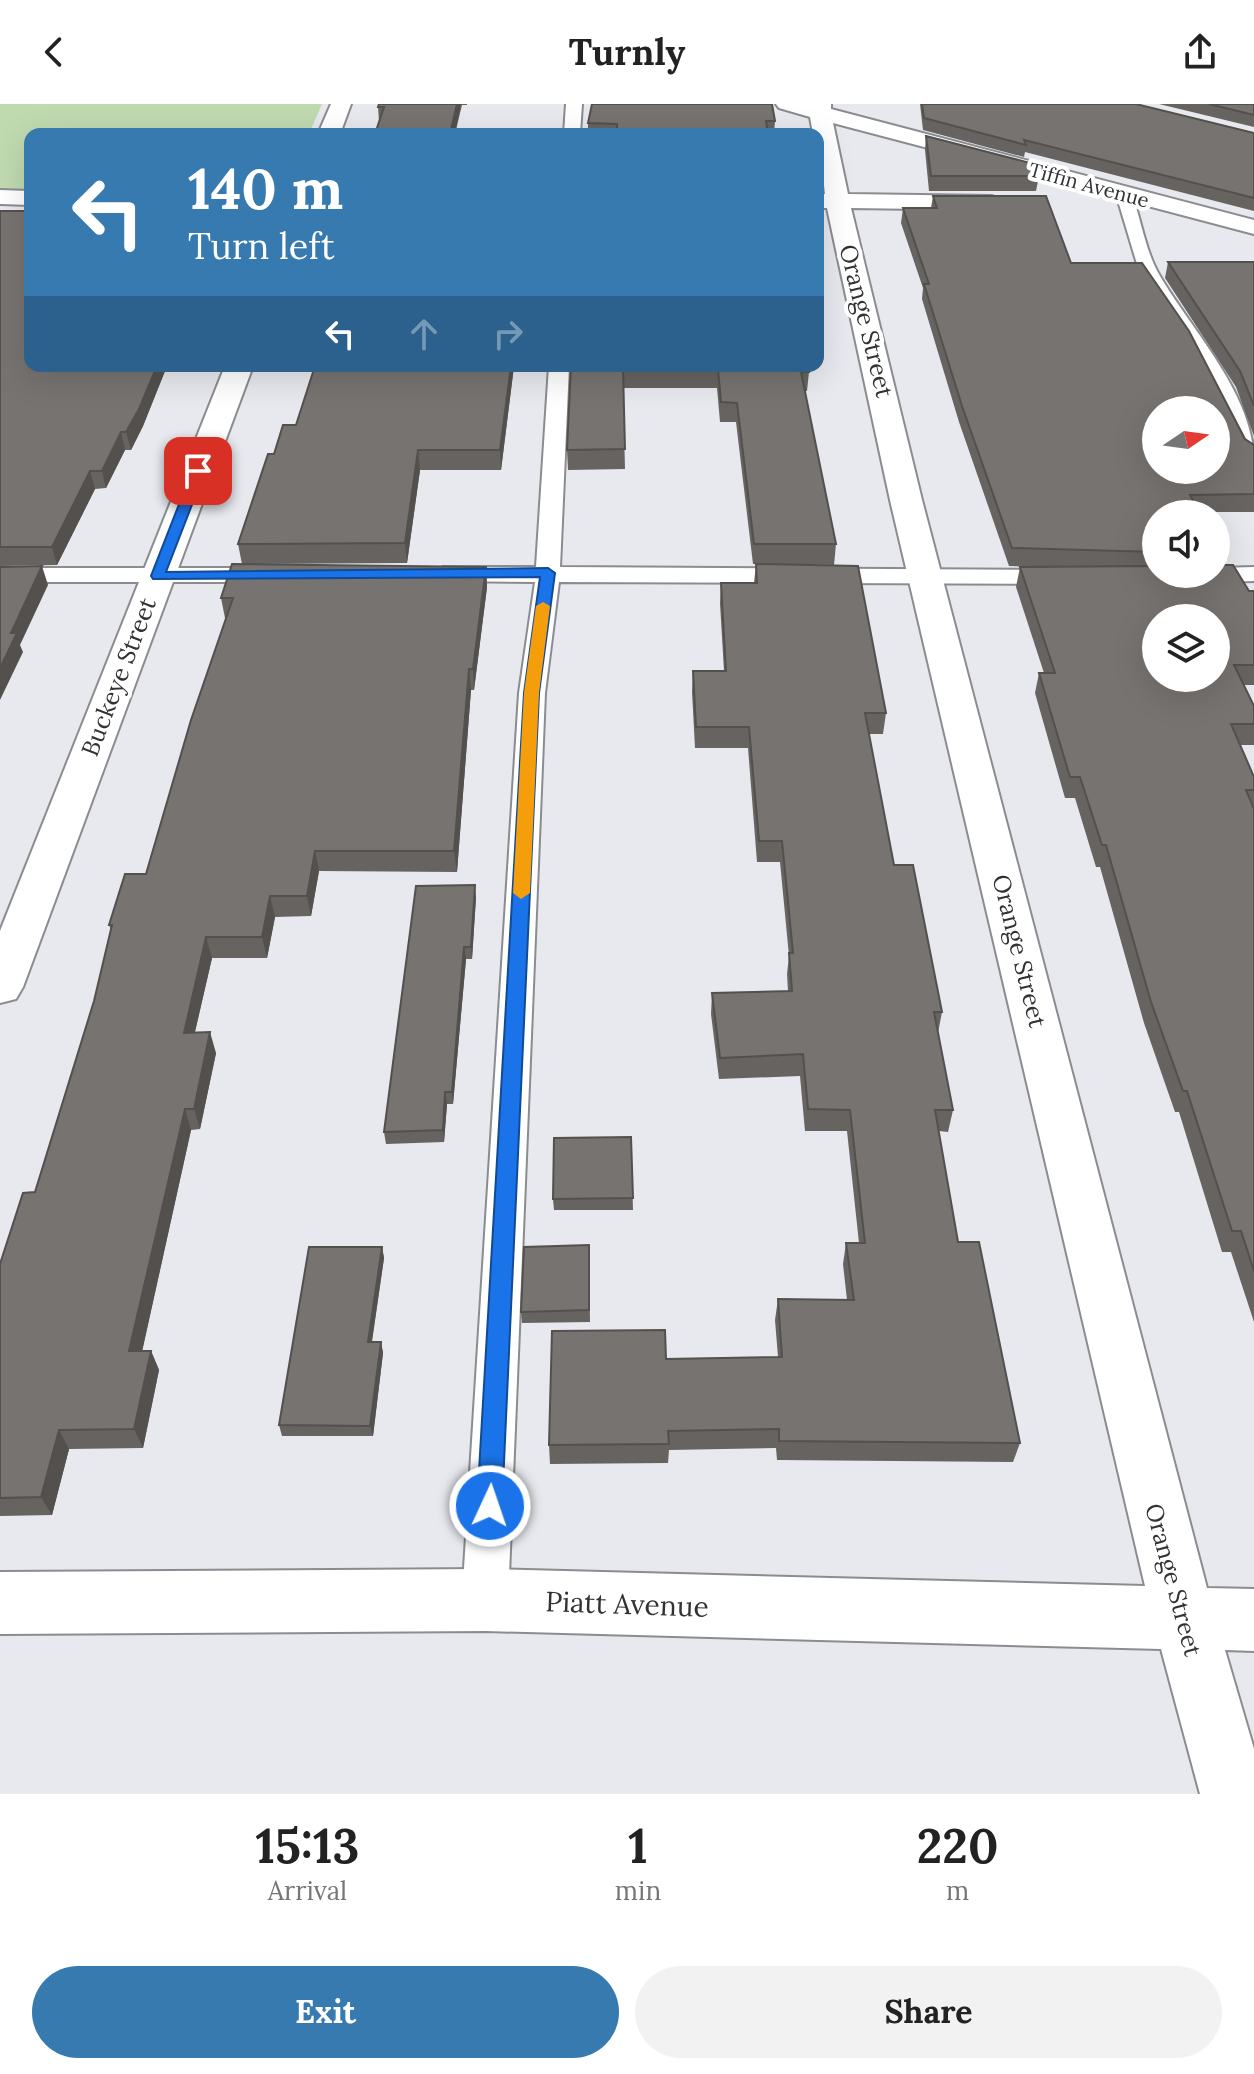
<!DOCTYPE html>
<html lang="en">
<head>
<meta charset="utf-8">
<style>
  :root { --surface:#fff; --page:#f2f2f2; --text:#222; --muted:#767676; --accent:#367ab0 }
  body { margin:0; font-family:Lora,serif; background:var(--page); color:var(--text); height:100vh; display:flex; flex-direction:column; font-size:30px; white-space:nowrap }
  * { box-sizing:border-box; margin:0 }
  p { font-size:26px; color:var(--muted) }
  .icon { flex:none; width:44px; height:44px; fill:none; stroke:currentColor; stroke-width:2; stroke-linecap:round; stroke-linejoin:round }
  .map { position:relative; height:1690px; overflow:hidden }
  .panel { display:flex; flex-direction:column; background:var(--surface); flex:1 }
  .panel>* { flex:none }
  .banner { position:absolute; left:24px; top:24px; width:800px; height:244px; border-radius:16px; box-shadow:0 8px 32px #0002; background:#367ab0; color:#fff; overflow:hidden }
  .needle { width:52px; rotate:77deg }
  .controls { position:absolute; left:1142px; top:292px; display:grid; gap:16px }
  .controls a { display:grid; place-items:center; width:88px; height:88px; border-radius:50%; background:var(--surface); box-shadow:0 8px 32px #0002; font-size:40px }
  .pin { position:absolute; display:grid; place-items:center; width:68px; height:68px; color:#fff; margin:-34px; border-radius:16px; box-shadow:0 4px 12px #0006 }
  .me { position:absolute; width:88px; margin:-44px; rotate:3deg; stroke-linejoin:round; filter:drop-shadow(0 0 6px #0008) }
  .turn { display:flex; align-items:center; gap:28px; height:168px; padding:0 32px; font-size:36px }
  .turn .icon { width:104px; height:104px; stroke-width:2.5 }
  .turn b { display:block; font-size:56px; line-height:68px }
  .lanes { display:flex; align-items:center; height:76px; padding:0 32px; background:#0003; justify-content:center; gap:40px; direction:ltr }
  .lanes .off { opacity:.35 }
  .eta { display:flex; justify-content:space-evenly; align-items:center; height:136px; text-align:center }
  .eta b { font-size:48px; font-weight:800; line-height:56px }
  .action { display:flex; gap:16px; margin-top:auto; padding:16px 32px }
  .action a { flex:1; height:92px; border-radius:48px; background:var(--accent); color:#fff; font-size:32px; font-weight:800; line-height:92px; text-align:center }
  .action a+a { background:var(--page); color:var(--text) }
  header { display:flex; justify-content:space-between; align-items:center; height:104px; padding:0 32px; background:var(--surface); font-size:36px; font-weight:800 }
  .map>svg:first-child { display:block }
</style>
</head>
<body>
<header><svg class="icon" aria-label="back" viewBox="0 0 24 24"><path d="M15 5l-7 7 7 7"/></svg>Turnly<svg class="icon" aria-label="share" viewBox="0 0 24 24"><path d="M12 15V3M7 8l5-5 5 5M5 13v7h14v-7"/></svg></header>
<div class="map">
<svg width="1254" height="1690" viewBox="0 0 1254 1690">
  <rect width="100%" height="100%" fill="#e7e9ee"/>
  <path fill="#c0dab0" d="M0,0H322L309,30H30V89H0Z"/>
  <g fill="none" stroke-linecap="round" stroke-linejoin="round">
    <g stroke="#8a8c90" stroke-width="4">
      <g id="lane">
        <path d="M566,0H582L580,30H564Z"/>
        <path d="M1124,85L1132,90C1141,116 1146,149 1160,172C1193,228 1254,291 1254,358L1243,351L1188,242L1140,170L1116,90Z"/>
        <path d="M549,262H569L560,463L1061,466L1073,473L1061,480L559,478L545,589L508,1496L501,1512L485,1518L469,1512L462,1496L519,589L535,478L443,477L431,470L443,463H536Z"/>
        <path d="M1254,463V477L1195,479L1183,472L1216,470V464Z"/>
        <path d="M0,464H273L285,471L273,478H0Z"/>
      </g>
    </g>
    <g stroke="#8a8c90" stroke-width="4">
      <g id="street">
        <path d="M331,0H351L340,30H318Z"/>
        <path d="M776,0H831V5L1254,116V130L833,19L848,90L992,92L1004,99L992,106L851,104L922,396L1207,1484L1254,1485V1547L1225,1546L1254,1645V1690H1200L1161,1545L485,1527L0,1530V1468L485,1465L1145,1482L890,396L827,104H818V90H825L818,30H813L810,13L779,4Z"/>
        <path d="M0,86L30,87V101L0,100Z"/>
        <path d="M225,262H253L23,883L16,895L0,899V827Z"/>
      </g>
    </g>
    <use href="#lane" fill="#fff" fill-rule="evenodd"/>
    <use href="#street" fill="#fff" fill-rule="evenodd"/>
  </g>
  <g fill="#666360">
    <path d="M379,0H467V1H462L455,30H375L379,17L378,3Z"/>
    <path d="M920,0H1136L1254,29V107L1025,48L1024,53L923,26Z"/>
    <path d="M1159,0H1254V23Z"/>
    <path d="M775,17L774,30H588V19Z"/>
    <path d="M926,32L1039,72L1036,87H929L925,46Z"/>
    <path d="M933,92L1071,159L1245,335L1254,341V408H1200L1156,410V470L1254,487V581H1244L1254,602V641H1240L1254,673V1218L1231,1148H1222L1179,1008H1175L1144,919L1100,763H1096L1075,694H1065L1035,589L1039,569H1044L1016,483L1020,463H1037L1009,462L959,318L922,195L923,184L901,119L903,104H931Z"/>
    <path d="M0,107L30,262H167L143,322L131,346H125L106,384L95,385L57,461L0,462Z"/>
    <path d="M1168,158H1254V332L1236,283L1165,174Z"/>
    <path d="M514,262L501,366H420L407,459L242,460L238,440L274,350L296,321Z"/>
    <path d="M571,262L809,268L807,287H805L836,440L834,461L753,460L736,318H720L717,284H623L625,365L568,366L567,346Z"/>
    <path d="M756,460L886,609L883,630H869L894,761L942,908L938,929L953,1006L948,1028L939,1027L958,1138L1020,1339L1013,1358L777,1356L776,1344L669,1346L668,1359L550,1360L549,1341L666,1255L778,1253L775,1216L778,1195L847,1196L843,1160L846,1139H859L847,1027H805L800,972L719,975L711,910L712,889L788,887L787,870L789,852L780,758H757L748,644H695L692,588L693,567H724L720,499L721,479H754Z"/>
    <path d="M486,463L487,483L474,586H471L457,768L319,767L311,812L275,813L267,854H212L195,928L216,949L200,1025L191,1026L142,1247H151L159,1266L143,1344L69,1345L52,1411L0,1412V1160L35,1088L94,897L111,826L109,821L146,770L227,514H225L221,494Z"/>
    <path d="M476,793L472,855H466L453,1000H447L444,1038L386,1040L384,1028Z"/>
    <path d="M631,1033L633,1106H554L553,1095Z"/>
    <path d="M589,1141L590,1218L522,1219L521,1208Z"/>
    <path d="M382,1143L384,1154L372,1238H381L383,1249L373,1332H282L279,1321Z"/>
  </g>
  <g fill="#53504e">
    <path d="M457,0H461L455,30H450Z"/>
    <path d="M157,262H167L143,322L131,346L126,328Z"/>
    <path d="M511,262H514L501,366L500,346Z"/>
    <path d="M121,328L125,346L106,384L102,367Z"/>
    <path d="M418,346L420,366L407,459L405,439Z"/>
    <path d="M90,367L95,385L57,461L52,443Z"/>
    <path d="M42,462L48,481L20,541L23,548L0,596V564L11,529Z"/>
    <path d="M486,463L487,483L474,586L473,565Z"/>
    <path d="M469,565L471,586L457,768L454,747Z"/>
    <path d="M315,747L319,767L311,812L307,792Z"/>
    <path d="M475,781L476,793L472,855L471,843Z"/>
    <path d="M270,792L275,813L267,854L262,833Z"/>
    <path d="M206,833L212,854L190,949L184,929Z"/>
    <path d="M464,843L466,855L453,1000L452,988Z"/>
    <path d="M210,928L216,949L200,1025L194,1005Z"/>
    <path d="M445,988L447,1000L444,1038L443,1026Z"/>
    <path d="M185,1005L191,1026L138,1266L129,1247Z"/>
    <path d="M382,1143L384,1154L370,1249L368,1238Z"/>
    <path d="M381,1238L383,1249L373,1332L370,1322Z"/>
    <path d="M151,1247L159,1266L143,1344L134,1325Z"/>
    <path d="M59,1326L69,1345L52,1411L41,1393Z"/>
  </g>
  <g fill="#777370" stroke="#53504e" stroke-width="2" fill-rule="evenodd">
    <path d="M379,0H457L450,30H375L384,3H378Z"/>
    <path d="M592,0H772L775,17H766L768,30H617V20L588,19Z"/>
    <path d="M922,0H1136L1254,29V94L1024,36L1026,41L924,14Z"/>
    <path d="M1209,0H1254V11Z"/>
    <path d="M926,32L1034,60L1039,72H931Z"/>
    <path d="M933,92H1046L1071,159H1142L1189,227L1245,335L1254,341V390L1190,391L1201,410H1156V448L1012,444L962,302L924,180H929L903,104H937ZM1156,306H1216V366H1156Z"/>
    <path d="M0,107H30V262H157L139,305L126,328H121L102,367H90L52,443H0Z"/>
    <path d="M1168,158H1254V302L1240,267Z"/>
    <path d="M315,262H511L500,346H418L405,439L238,440L268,350H274L283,321H296Z"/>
    <path d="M571,262H808L809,268H801L836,440H754L737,299L721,298L718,265H623L625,345L567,346Z"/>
    <path d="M1216,435L1221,443L1218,449H1216Z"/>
    <path d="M232,460L486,463L473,565H469L454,747H315L307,792H270L262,833H206L184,929L210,928L194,1005H185L129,1247H151L134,1325L59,1326L41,1393L0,1394V1160L23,1089L35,1088L94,897L112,821H109L125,770H146L191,616L233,494H221Z"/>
    <path d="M756,460L858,462L886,609H865L894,761H913L942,908H934L953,1006H935L958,1138H979L1020,1339L779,1337V1325L668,1327L669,1340L549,1341L552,1227L665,1226L666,1255L782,1253L778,1195L854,1196L846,1139H865L850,1006L808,1005L803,950L720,954L712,889L792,887L789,849H793L782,737H759L749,623H696L693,567H726L721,479H757Z"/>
    <path d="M1216,461H1233L1249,487H1254V561H1234L1254,602V620H1231L1254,673V686H1246L1254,705V1167L1241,1127H1232L1187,987H1183L1151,898L1106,741H1102L1080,673H1070L1039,569H1055L1020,463L1156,462V470H1216ZM1156,514H1216V574H1156Z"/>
    <path d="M42,462L11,529H17L0,564V463Z"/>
    <path d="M475,781L471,843H464L452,988H445L443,1026L384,1028L416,782Z"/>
    <path d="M631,1033L633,1094L553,1095L554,1034Z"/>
    <path d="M589,1141V1206L521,1208L524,1143Z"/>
    <path d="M309,1143H382L368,1238H381L370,1322L279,1321Z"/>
  </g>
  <path fill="#1a73e8" stroke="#114b97" stroke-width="2" d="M198,363L205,367L166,468L548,464L555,469L539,589L502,1402L498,1410L490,1414L481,1410L477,1402L524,589L540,473L153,475L151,472L192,367Z"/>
  <path fill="#f59e0b" d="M543,498L550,502L539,589L530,789L521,795L513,789L524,589L536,502Z"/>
  <g text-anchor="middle" stroke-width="8" stroke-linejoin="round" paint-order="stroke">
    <g font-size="20" fill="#313234" stroke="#fff">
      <text transform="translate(1089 81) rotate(15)" y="7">Tiffin Avenue</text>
    </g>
    <g font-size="24" fill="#313234" stroke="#fff">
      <text transform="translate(866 217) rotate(76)" y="8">Orange Street</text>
      <text transform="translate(119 573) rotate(-69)" y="8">Buckeye Street</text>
      <text transform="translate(1019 847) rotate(76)" y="8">Orange Street</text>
      <text transform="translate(1173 1476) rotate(75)" y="8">Orange Street</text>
    </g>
    <g font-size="28" fill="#313234" stroke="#fff">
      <text transform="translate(627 1500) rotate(2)" y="10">Piatt Avenue</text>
    </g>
  </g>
</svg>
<div class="controls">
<a><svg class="needle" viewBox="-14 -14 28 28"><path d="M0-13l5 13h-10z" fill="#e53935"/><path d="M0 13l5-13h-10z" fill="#767676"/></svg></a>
<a><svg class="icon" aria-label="sound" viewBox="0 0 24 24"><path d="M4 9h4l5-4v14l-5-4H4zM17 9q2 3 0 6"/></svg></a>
<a><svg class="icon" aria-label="layers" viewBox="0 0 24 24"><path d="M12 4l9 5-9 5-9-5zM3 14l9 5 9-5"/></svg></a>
</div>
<div class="pin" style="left:198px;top:367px;background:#d93025"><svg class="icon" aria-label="arrive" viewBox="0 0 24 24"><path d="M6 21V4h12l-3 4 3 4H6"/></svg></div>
<svg class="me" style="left:490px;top:1402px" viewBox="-20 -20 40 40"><circle r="17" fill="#1a73e8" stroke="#fff" stroke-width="3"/><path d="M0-11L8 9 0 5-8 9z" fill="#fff"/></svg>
<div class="banner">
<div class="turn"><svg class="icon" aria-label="left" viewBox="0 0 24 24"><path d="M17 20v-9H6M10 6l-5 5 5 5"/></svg><div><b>140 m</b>Turn left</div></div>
<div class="lanes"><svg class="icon" aria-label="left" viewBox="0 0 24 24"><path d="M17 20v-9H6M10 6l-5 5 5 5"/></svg><svg class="icon off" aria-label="ahead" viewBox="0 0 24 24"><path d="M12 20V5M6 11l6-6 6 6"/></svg><svg class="icon off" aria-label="right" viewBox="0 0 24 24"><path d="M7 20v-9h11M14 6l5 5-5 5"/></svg></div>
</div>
</div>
<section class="panel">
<div class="eta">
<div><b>15:13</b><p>Arrival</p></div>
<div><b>1</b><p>min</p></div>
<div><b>220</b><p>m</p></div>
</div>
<div class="action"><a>Exit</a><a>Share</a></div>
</section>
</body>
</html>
